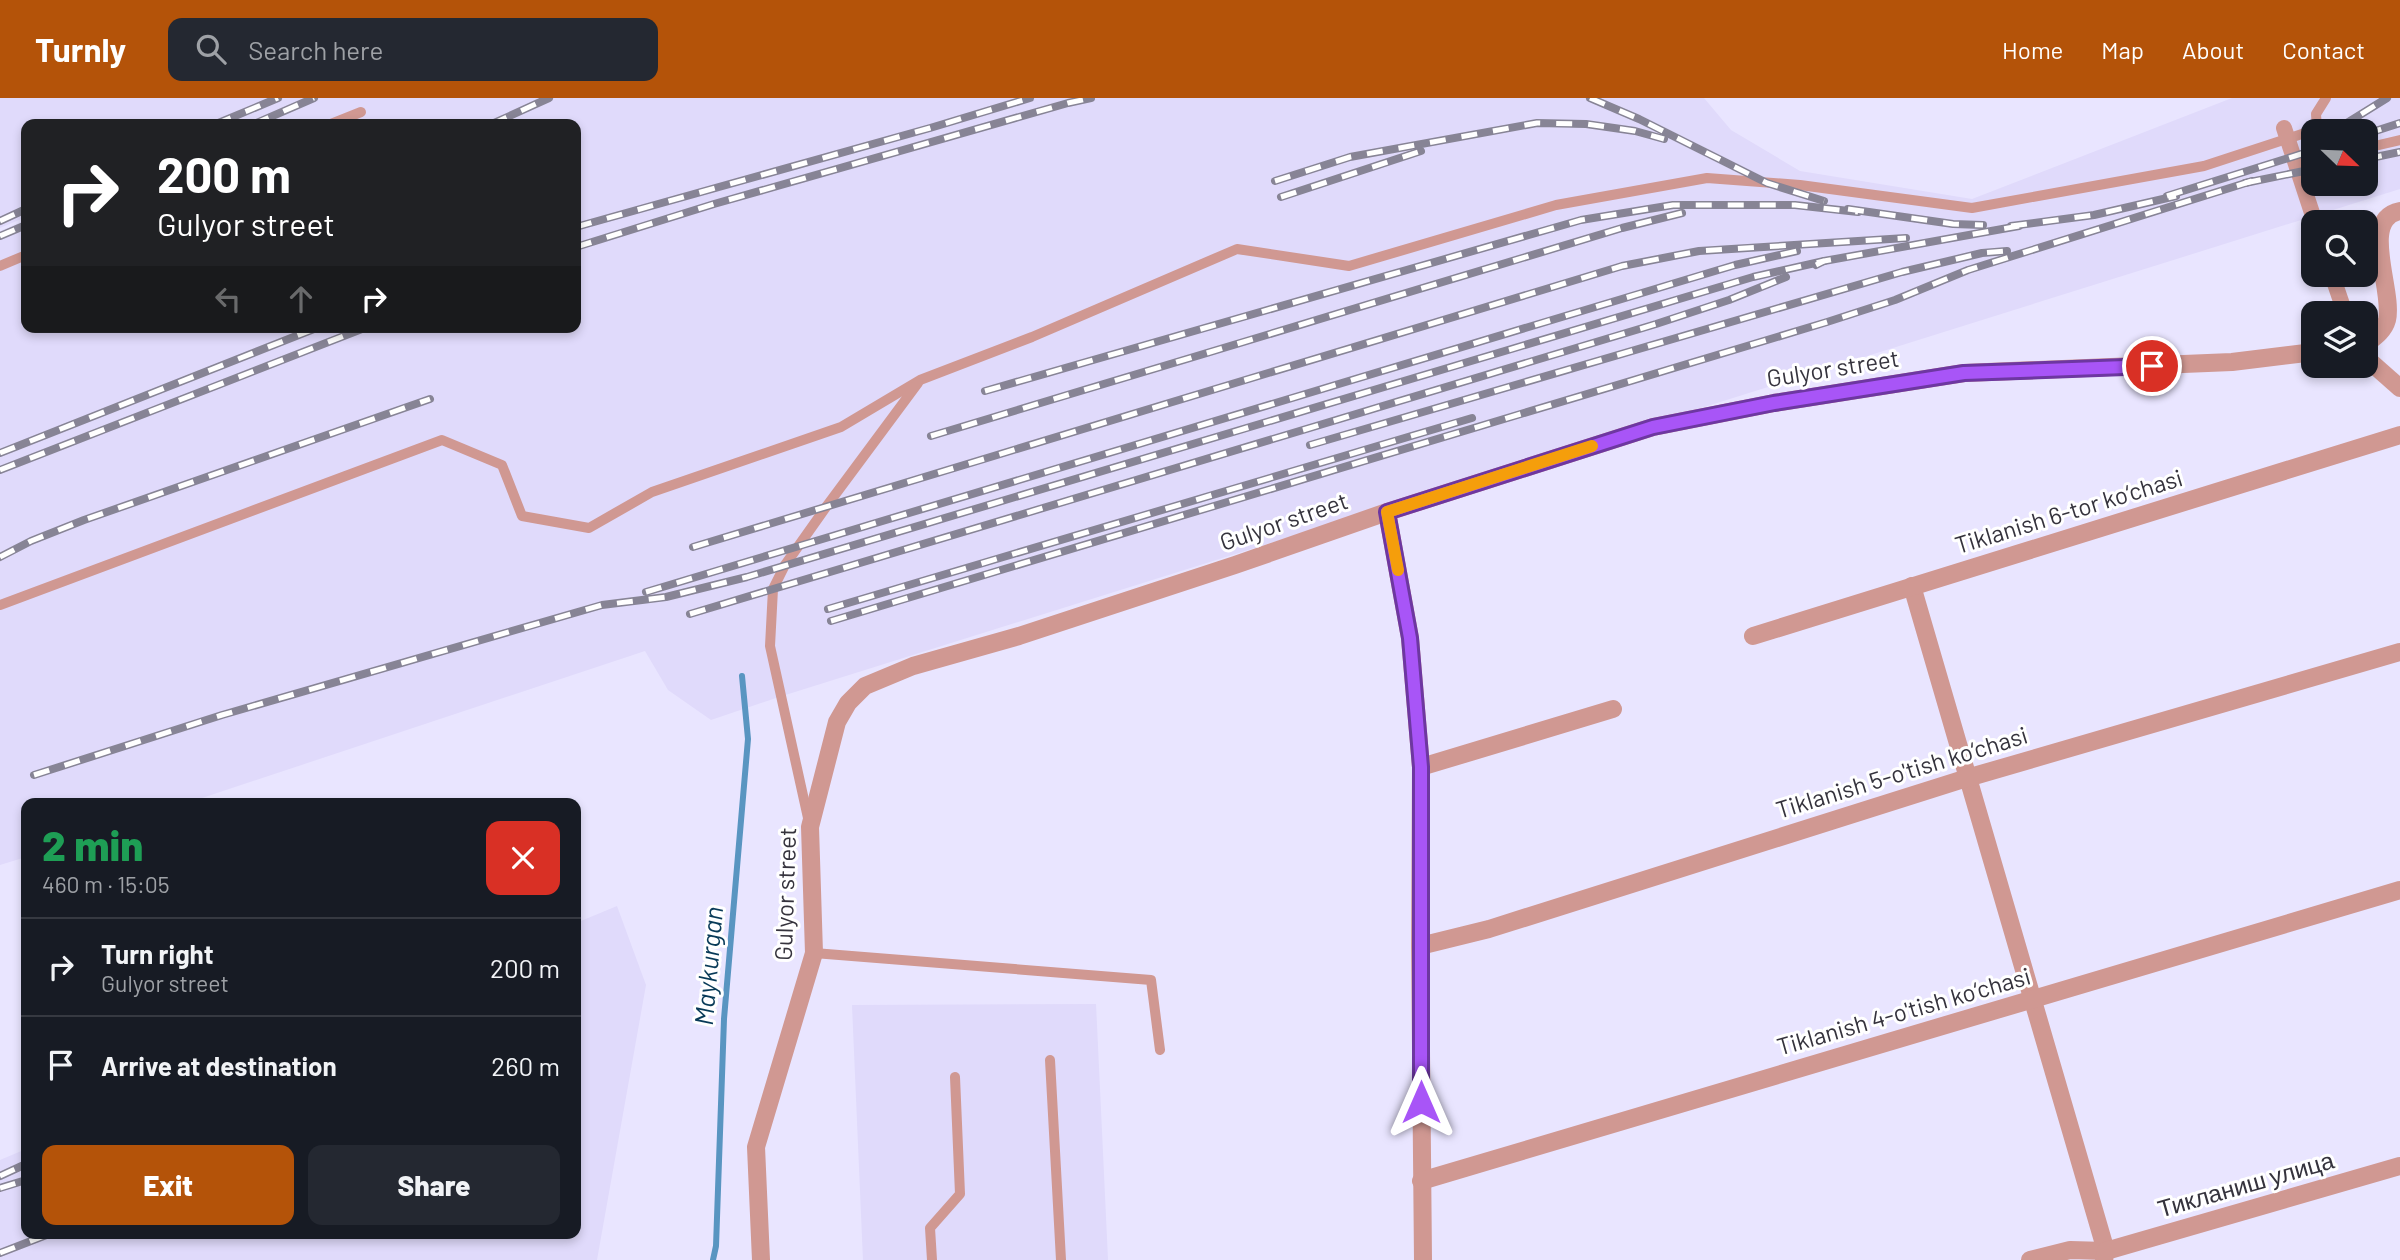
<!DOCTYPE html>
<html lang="en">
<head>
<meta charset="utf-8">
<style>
  :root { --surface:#171b24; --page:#242831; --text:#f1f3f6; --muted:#9ea1a6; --line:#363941; --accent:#b45309 }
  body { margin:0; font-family:Barlow,sans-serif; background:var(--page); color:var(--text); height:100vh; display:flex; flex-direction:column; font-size:26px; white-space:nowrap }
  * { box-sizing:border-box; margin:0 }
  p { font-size:23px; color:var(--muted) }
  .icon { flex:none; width:38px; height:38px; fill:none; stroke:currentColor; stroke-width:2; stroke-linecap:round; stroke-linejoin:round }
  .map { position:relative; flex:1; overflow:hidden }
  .details { position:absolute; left:21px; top:700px; width:560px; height:441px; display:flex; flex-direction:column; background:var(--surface); border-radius:14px; box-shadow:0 4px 10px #0003 }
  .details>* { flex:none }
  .top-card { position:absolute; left:21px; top:21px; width:560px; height:214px; border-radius:14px; box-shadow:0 4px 10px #0003; background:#202124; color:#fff; overflow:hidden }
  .needle { width:46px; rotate:113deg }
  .tools { position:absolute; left:2301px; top:21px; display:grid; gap:14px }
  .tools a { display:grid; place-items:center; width:77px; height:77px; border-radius:14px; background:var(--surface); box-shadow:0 4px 10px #0003; font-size:35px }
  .pin { position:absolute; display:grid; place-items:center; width:60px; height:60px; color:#fff; margin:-30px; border:4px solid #fff; border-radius:50%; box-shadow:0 2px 7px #0007 }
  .me { position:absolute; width:77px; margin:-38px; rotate:0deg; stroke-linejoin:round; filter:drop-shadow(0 0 5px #0008) }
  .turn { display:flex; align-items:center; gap:24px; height:147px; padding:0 21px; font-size:32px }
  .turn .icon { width:91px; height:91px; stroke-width:2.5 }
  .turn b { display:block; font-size:49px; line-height:60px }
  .lanes { display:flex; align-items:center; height:66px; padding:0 21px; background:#0003; justify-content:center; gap:35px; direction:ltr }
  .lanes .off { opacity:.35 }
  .round { display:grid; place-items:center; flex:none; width:74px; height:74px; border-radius:14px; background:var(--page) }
  .head { display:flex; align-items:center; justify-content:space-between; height:119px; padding:0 21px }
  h1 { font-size:42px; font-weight:800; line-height:52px; color:#1e9e55 }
  .cta { display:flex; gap:14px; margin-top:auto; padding:14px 21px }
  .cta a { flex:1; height:80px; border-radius:14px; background:var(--accent); color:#fff; font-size:28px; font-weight:800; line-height:80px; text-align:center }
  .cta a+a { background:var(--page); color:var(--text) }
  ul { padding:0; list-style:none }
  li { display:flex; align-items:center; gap:21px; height:98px; padding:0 21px; border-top:2px solid var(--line) }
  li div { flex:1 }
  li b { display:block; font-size:26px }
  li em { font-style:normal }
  header { display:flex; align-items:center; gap:42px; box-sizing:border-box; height:98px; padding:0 35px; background:var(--accent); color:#fff }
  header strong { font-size:33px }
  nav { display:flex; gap:38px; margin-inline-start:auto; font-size:24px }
  .search { width:490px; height:63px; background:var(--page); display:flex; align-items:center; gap:18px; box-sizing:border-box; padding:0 24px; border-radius:14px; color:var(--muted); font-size:26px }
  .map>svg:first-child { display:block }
</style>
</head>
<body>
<header>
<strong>Turnly</strong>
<div class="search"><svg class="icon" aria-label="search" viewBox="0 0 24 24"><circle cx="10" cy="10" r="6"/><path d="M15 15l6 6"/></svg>Search here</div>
<nav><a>Home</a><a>Map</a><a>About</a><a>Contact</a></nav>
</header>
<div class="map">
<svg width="2400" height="1162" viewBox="0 0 2400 1162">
  <rect width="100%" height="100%" fill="#e9e5ff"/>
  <g fill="#e0dafb" fill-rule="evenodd">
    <path d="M0,0H307L245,26H26V119L0,130Z"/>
    <path d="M314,0H1704L1731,32L1800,73L1972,101L2232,0H2400V91L779,599L711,622L668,592L645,553L187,705H26V759L0,767V133L26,122V229H576V26H252ZM2314,33H2366V86H2314Z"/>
    <path d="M617,808L646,887L597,1162H0V1062L26,1051V1136H576V825Z"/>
    <path d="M1096,906L1108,1162H863L852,907Z"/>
  </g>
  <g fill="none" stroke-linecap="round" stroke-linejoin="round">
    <path stroke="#5995c1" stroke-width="6" d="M713,1162L716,1148L724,921L748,641L742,578"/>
    <g stroke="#d09892" stroke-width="10">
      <path d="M331,26L361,14"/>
      <path d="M2317,31L2316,16L2326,0"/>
      <path d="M2366,50L2400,42"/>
      <path d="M0,168L26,157"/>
      <path d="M0,507L442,342L502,367L522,418L589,430L652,394L841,329L920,282L1032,239L1237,151L1349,168L1556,107L1707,80L1800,87L1972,110L2204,68L2317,31L2319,33"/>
      <path d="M808,720L770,548L773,491L785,467L826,409L918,285"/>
      <path d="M814,855L1151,882L1160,952"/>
      <path d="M1050,962L1061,1162"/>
      <path d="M932,1162L930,1130L960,1096L955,979"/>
    </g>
    <g stroke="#d09892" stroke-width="16">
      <path d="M2284,30L2315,124"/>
      <path d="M2332,177L2345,215"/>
    </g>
    <g stroke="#d09892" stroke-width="18">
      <path d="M2366,246C2375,239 2384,233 2387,222C2394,192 2359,121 2400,113"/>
      <path d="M2366,260L2400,290"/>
      <path d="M1387,414L1410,540L1421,669L1420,848L1423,1162"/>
      <path d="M1912,488L2106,1153L2070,1152L2030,1162"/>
      <path d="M1753,538L2400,337"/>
      <path d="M1421,669L1613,611"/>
      <path d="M1420,848L1489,831L1967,680L2400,554"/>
      <path d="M1421,1083L2400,792"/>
    </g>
    <g stroke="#d09892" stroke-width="18">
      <path d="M761,1162L756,1049L814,855L810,729L837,624L848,605L865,588L913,568L1019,538L1235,467L1387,414L1653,329L1774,305L1964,275L2232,264L2314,254"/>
      <path d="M2104,1162L2106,1153L2400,1068"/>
    </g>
    <g stroke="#878495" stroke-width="8">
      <g id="rail">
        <path d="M1590,0L1639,21L1767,85L1824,103"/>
        <path d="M216,26L278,0"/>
        <path d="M254,26L314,0"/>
        <path d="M492,26L549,0"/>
        <path d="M2334,33L2387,0"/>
        <path d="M2366,36L2400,25"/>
        <path d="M2366,61L2400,54"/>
        <path d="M1275,83L1350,59L1537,25L1586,26L1635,33L1664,41"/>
        <path d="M2245,85L2314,71"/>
        <path d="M2167,98L2314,52"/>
        <path d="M1281,99L1421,53"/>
        <path d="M1848,111L1953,126L1983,127"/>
        <path d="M0,123L26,111"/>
        <path d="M2011,128L2094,117L2176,98"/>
        <path d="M576,129L930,30L1030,0"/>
        <path d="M0,138L26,127"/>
        <path d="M576,149L714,106L1068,5L1091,0"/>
        <path d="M1816,167L1824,163L2019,128"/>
        <path d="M985,293L1581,122L1673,107H1795L1858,114"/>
        <path d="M931,338L1622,130L1682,115"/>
        <path d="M1310,347L1902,174L1982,155L2007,153"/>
        <path d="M0,355L319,229"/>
        <path d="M0,372L367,229"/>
        <path d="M693,449L1622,168L1699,153L1906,140"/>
        <path d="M0,459L31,443L84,422L430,301"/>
        <path d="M646,494L1735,167L1797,153"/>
        <path d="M828,511L1472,320"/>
        <path d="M690,516L1656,226L1729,202L1786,179"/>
        <path d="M831,523L1827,224L1895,202L1968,172L2252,83"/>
        <path d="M34,677L222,617L602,507L666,499L747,479L1753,179L1824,163"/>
        <path d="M0,1078L26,1066"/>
        <path d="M0,1090L26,1082"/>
        <path d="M0,1155L49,1136"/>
      </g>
    </g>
    <use href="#rail" stroke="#fff" stroke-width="5" stroke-dasharray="16" stroke-linecap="butt"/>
  </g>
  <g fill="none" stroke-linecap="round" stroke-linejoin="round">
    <g stroke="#6d37a1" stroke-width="18">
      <path id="route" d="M1421,1004V669L1410,540L1387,414L1653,329L1774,305L1964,275L2152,268"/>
    </g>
    <use href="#route" stroke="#a855f7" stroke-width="12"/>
    <path stroke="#f59e0b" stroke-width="12" d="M1398,472L1387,414L1592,348"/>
  </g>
  <g text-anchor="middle" stroke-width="6" stroke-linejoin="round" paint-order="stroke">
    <g font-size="24" fill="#35333d" stroke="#fff">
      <text transform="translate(1833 271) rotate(-9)" y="8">Gulyor street</text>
      <text transform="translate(2069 414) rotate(-17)" y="8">Tiklanish 6-tor ko‘chasi</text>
      <text transform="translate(1284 424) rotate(-19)" y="8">Gulyor street</text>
      <text transform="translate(1902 675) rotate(-17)" y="8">Tiklanish 5-o'tish ko‘chasi</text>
      <text transform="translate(786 796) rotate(-88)" y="8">Gulyor street</text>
      <text transform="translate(1904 914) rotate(-16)" y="8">Tiklanish 4-o'tish ko‘chasi</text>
      <text transform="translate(2246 1087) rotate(-16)" y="8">Тикланиш улица</text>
    </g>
    <g font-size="26" font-style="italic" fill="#083a58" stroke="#fff">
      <text transform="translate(709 868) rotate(-85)" y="9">Maykurgan</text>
    </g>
  </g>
</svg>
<div class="tools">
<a><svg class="needle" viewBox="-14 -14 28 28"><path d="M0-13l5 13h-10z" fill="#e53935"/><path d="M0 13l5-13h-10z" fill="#9ea1a6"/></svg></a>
<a><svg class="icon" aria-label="search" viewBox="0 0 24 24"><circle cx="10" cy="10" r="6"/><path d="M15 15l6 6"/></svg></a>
<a><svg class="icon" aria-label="layers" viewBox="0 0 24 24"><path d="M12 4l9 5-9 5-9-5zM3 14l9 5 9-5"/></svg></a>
</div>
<div class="pin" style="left:2152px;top:268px;background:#d93025"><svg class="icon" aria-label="arrive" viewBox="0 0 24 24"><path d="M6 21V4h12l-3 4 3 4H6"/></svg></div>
<svg class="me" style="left:1421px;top:1004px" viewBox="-20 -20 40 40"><path d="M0-17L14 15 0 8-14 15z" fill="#a855f7" stroke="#fff" stroke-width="4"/></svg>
<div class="top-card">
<div class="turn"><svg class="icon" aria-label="right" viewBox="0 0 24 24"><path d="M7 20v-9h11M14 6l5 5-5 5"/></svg><div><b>200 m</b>Gulyor street</div></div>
<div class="lanes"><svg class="icon off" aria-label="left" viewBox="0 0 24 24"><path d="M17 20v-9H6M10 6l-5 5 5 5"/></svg><svg class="icon off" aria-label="ahead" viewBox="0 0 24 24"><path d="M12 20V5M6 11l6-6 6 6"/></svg><svg class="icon" aria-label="right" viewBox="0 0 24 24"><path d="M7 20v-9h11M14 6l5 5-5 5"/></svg></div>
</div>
<section class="details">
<div class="head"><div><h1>2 min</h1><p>460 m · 15:05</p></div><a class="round" style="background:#d93025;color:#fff"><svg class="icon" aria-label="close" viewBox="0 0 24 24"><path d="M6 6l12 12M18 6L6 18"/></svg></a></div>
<ul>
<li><svg class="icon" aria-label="right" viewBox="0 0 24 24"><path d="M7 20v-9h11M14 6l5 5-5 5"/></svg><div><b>Turn right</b><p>Gulyor street</p></div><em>200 m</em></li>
<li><svg class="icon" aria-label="arrive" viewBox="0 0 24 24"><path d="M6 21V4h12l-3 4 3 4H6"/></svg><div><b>Arrive at destination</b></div><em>260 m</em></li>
</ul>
<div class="cta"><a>Exit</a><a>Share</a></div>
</section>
</div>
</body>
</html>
